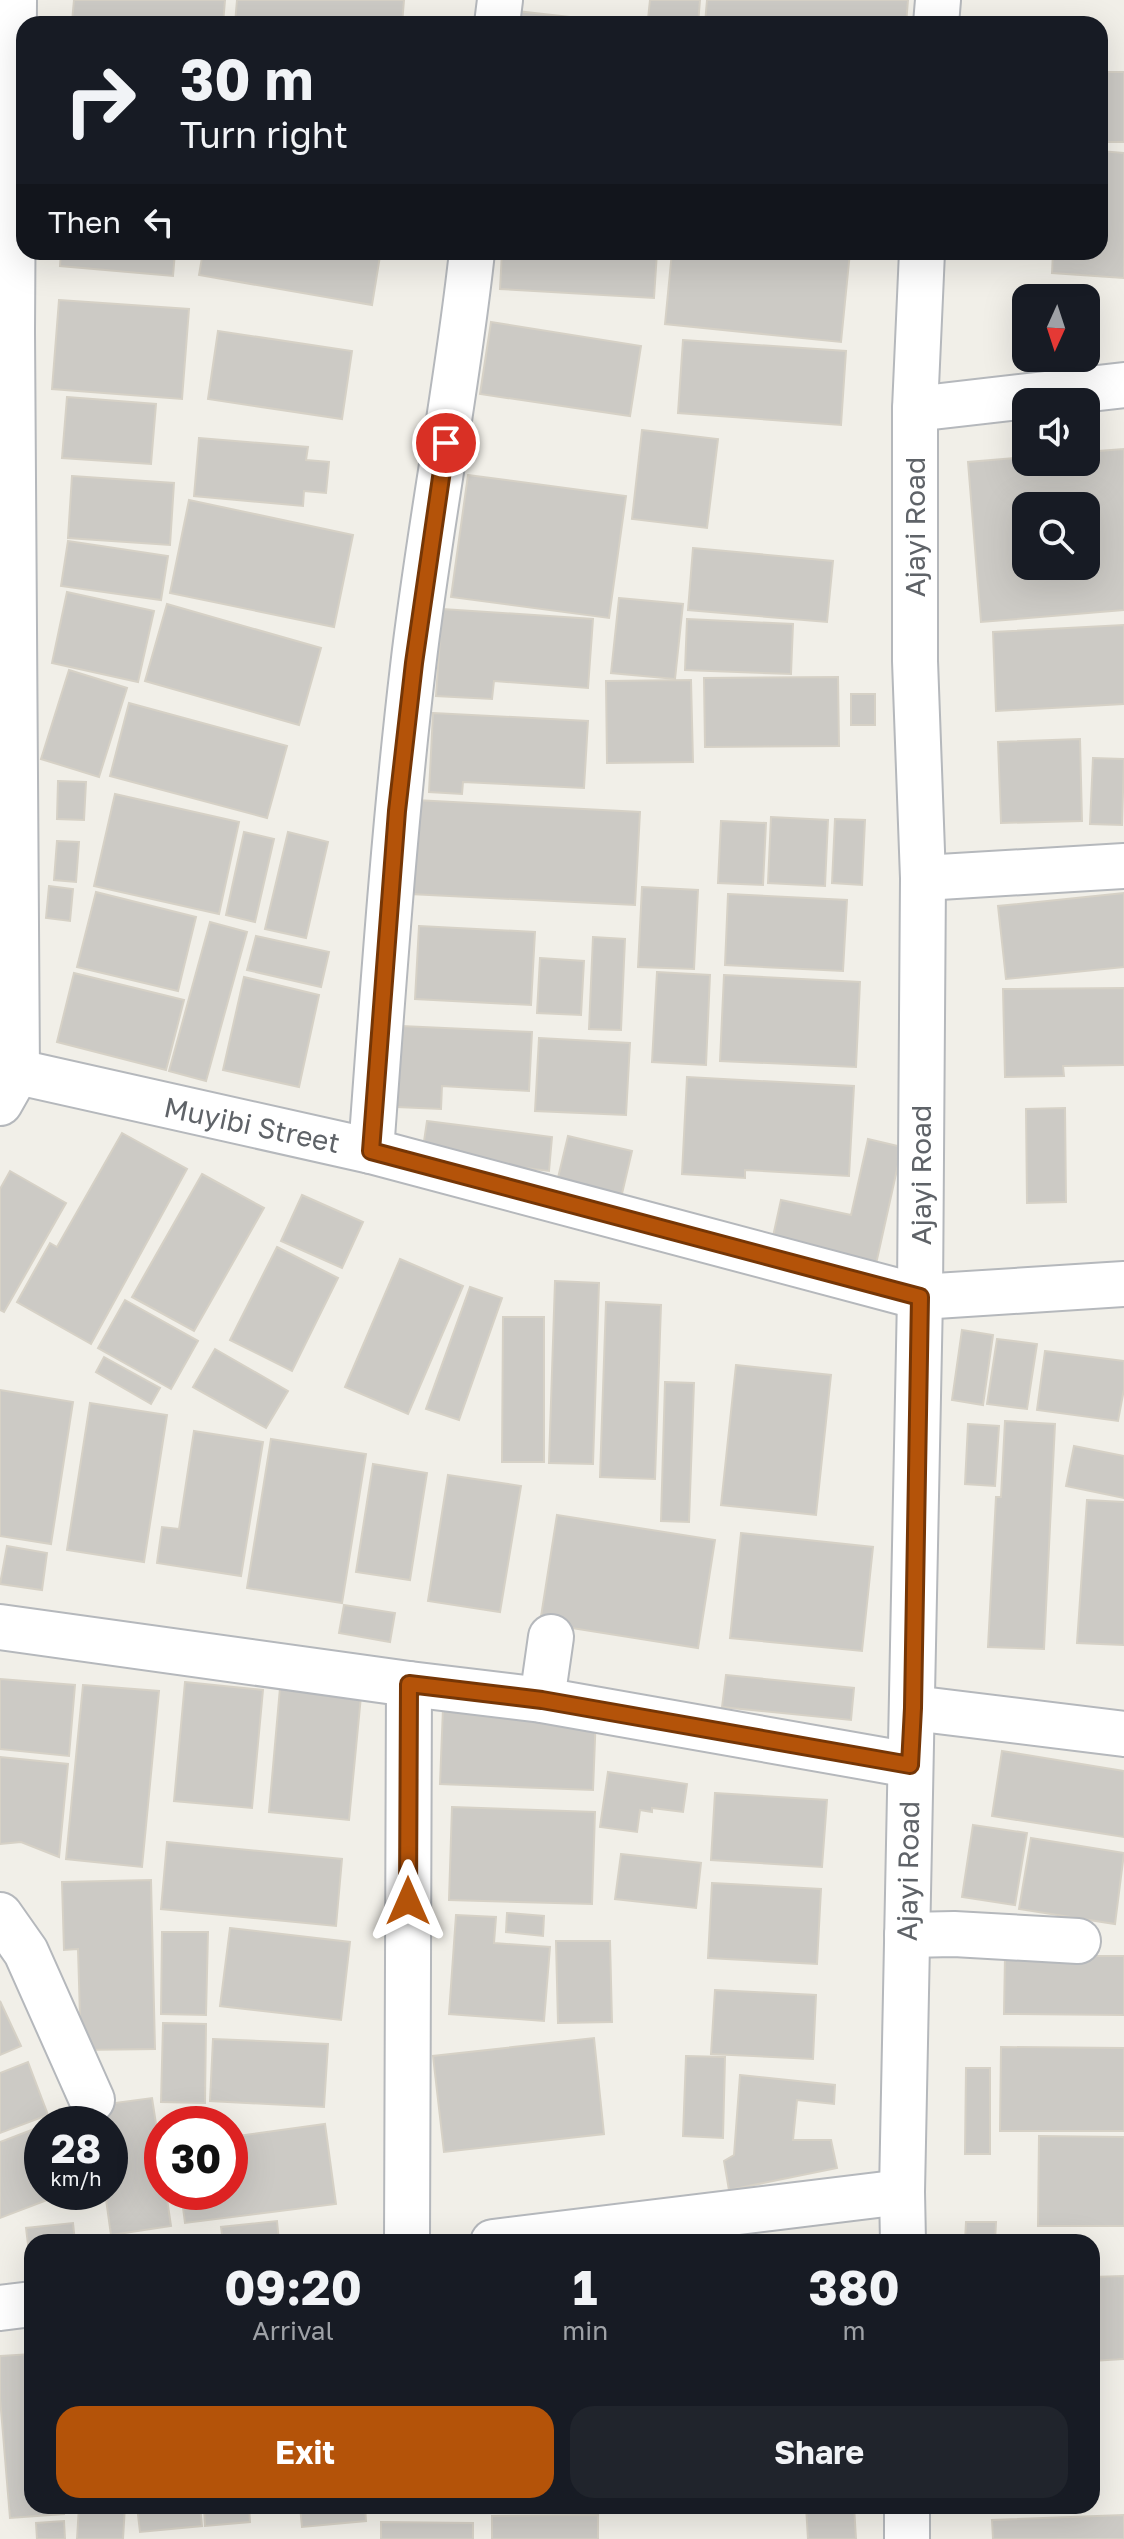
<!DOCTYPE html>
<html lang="en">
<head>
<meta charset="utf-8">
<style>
  :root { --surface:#171b24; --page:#20242c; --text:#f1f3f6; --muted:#9ea1a6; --accent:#b45309 }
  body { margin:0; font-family:"Golos Text",sans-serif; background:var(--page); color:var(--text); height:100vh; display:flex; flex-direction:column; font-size:30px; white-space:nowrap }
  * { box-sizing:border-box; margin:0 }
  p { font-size:26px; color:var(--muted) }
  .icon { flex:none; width:44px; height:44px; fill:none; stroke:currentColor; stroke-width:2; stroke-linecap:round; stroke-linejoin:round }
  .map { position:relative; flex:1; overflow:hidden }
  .details { position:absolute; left:24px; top:2234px; width:1076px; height:280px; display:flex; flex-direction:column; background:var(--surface); border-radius:24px; box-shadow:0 8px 32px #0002 }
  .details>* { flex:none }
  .hud { position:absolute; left:16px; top:16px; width:1092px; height:244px; border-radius:24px; box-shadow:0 8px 32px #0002; background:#171b24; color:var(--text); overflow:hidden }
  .needle { width:52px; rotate:183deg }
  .tools { position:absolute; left:1012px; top:284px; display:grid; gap:16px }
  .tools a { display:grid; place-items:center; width:88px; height:88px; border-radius:16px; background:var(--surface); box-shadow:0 8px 32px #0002; font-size:40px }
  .speed { position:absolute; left:24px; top:2106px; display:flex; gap:16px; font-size:40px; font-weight:700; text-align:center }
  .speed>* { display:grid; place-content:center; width:104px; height:104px; border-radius:50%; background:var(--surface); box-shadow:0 8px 32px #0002; line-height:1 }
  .speed small { font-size:20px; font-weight:400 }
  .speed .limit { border:12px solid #d22; background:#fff; color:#111 }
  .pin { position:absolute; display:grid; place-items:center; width:68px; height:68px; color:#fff; margin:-34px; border:4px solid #fff; border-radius:50%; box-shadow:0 2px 8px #0007 }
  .me { position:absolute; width:88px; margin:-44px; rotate:0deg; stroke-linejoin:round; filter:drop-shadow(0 0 6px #0008) }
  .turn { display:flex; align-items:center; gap:28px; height:168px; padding:0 32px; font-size:36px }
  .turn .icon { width:104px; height:104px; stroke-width:2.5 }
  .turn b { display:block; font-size:56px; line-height:68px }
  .then { display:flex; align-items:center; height:76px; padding:0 32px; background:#0003; gap:16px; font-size:30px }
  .eta { display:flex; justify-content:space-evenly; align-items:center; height:136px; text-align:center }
  .eta b { font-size:48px; font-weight:700; line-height:56px }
  .cta { display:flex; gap:16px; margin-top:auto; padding:16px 32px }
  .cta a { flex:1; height:92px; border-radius:24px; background:var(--accent); color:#fff; font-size:32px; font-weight:700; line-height:92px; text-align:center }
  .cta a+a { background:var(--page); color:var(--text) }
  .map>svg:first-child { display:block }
</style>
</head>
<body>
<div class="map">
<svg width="1124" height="2539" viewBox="0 0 1124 2539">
  <rect width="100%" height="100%" fill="#f1efe8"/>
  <g fill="#cccac5" stroke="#d6d1c6" stroke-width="2" fill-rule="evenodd">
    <path d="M74,0H225L223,24H97L72,22Z"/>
    <path d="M237,0H404L402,24H235Z"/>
    <path d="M650,0H700L698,24L648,19Z"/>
    <path d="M707,0H908L906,24H705Z"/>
    <path d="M508,10L632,24H507Z"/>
    <rect x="1100" y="72" width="24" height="70"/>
    <path d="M1100,151L1124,153V278L1052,273L1053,252H1100Z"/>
    <path d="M61,252H175L173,276L60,266Z"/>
    <path d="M203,252H356L380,256L372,305L199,275Z"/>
    <path d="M502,252H657L654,298L500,289Z"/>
    <path d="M672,252H850L841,342L665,324Z"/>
    <path d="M983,252H1029V259L983,257Z"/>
    <path d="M59,300L189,309L182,399L52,389Z"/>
    <path d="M491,322L641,346L630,416L480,394Z"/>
    <path d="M218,331L352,351L342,419L208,399Z"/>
    <path d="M683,340L846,351L841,425L678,413Z"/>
    <path d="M67,397L156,404L151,464L62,458Z"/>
    <path d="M642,430L718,439L707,528L632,519Z"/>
    <path d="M199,438L308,447L306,460L329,462L326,493L304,491L303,506L194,496Z"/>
    <path d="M1124,449V610L981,622L968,462L1026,457V462H1086V452ZM1026,506H1086V566H1026Z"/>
    <path d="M468,475L626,496L609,618L451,597Z"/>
    <path d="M72,476L174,483L170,545L68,538Z"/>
    <path d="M189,500L353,535L334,627L170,593Z"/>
    <path d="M68,541L168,556L161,600L61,586Z"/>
    <path d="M693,548L833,561L827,622L688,610Z"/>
    <path d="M67,592L154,611L138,682L52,663Z"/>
    <path d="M619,598L683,604L675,679L611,673Z"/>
    <path d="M167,604L321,648L299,725L145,681Z"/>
    <path d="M442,609L593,619L588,688L494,681L492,699L436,696Z"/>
    <path d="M687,619L793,624L791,674L685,670Z"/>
    <path d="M1124,625V704L996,711L993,632Z"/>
    <path d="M69,670L127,688L99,777L41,759Z"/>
    <path d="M838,677L839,746L705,747L704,678Z"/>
    <path d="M691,680L693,762L607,763L606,681Z"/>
    <rect x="851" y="694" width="24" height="31"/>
    <path d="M129,703L287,746L267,818L110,776Z"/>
    <path d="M433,713L588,721L584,788L463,782L462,794L429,792Z"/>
    <path d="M1080,739L1082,821L1001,823L998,742Z"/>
    <path d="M1093,758L1124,759L1122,825L1090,824Z"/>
    <path d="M58,781L86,782L84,820L57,819Z"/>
    <path d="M115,794L239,822L219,914L94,886Z"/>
    <path d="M415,800L640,812L635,905L410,894Z"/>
    <path d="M771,817L828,820L825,886L768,883Z"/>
    <path d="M835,819L865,820L862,885L832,883Z"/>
    <path d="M721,821L766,823L763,885L718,883Z"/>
    <path d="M244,832L274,839L255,922L226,915Z"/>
    <path d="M288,832L328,842L306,938L265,929Z"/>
    <path d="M57,841L79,842L76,882L54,880Z"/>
    <path d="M49,886L73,889L70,921L46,918Z"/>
    <path d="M642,887L698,890L694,969L638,967Z"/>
    <path d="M96,892L196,917L178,991L77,967Z"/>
    <path d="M1124,893V967L1006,979L998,906Z"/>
    <path d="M728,894L847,900L843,971L725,965Z"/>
    <path d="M210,922L247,932L206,1081L169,1071Z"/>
    <path d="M419,926L535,932L531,1005L415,999Z"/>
    <path d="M256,936L329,952L321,987L247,970Z"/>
    <path d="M593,937L625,939L621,1030L589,1029Z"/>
    <path d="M540,958L584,961L581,1015L537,1013Z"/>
    <path d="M657,972L710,975L706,1065L652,1062Z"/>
    <path d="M74,973L184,1000L166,1070L57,1042Z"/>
    <path d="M724,975L860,982L856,1067L720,1061Z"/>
    <path d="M244,977L319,995L299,1087L223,1070Z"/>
    <path d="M1124,988V1065L1063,1066L1064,1076L1005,1077L1003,989Z"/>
    <path d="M401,1026L532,1032L529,1091L442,1086L441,1109L397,1107Z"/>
    <path d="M539,1038L630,1043L626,1115L535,1111Z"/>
    <path d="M687,1077L854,1086L849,1176L745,1170V1178L682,1174Z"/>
    <path d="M1065,1108L1066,1202L1027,1203L1026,1109Z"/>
    <path d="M427,1121L552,1137L549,1171L422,1155Z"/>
    <path d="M122,1133L187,1169L91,1344L17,1302L50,1243L57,1247Z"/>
    <path d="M568,1136L632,1151L621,1198L557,1182Z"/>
    <path d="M868,1139L902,1147L876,1264L772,1241L781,1200L851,1215Z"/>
    <path d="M10,1171L66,1203L4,1312L0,1310V1189Z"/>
    <path d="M202,1174L264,1208L194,1331L132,1297Z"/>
    <path d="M302,1195L363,1222L342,1268L281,1241Z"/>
    <path d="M277,1247L338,1278L292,1371L230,1340Z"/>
    <path d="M400,1259L463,1286L408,1414L345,1387Z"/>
    <path d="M555,1281L599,1283L593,1464L549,1463Z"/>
    <path d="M470,1287L502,1298L459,1420L426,1409Z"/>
    <path d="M125,1300L198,1341L171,1389L98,1348Z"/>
    <path d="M606,1302L661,1305L655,1479L600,1477Z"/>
    <path d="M503,1317H544V1462H502Z"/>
    <path d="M962,1330L993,1335L983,1405L952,1400Z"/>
    <path d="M997,1339L1037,1344L1027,1409L987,1404Z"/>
    <path d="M215,1349L288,1391L266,1428L193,1387Z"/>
    <path d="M1045,1351L1124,1361V1389L1118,1421L1037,1410Z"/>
    <path d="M104,1357L160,1388L151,1404L96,1372Z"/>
    <path d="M736,1365L831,1375L816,1515L721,1505Z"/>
    <path d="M665,1382L694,1383L689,1522L661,1521Z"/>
    <path d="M0,1390L73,1402L51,1544L0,1536Z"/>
    <path d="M90,1403L167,1415L144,1562L67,1550Z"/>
    <path d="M1005,1421L1055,1424L1044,1649L988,1647L996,1497H1001Z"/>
    <path d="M968,1424L999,1426L995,1486L965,1484Z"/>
    <path d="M194,1431L263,1442L241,1576L157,1563L162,1527L179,1529Z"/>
    <path d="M271,1439L366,1454L342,1603L247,1588Z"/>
    <path d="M1074,1446L1124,1456V1498L1066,1486Z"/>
    <path d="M373,1464L427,1473L410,1580L356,1572Z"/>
    <path d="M448,1475L521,1486L500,1612L428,1601Z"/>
    <path d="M1087,1500L1124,1502V1645L1077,1643Z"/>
    <path d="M557,1515L715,1540L698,1648L540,1623Z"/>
    <path d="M741,1533L873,1547L862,1651L730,1638Z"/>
    <path d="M7,1546L47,1553L42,1590L0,1584Z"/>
    <path d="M344,1605L395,1613L390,1642L339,1633Z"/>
    <path d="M726,1675L854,1688L851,1720L722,1707Z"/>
    <path d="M0,1679L75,1685L69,1756L0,1749Z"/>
    <path d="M185,1682L263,1690L252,1808L174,1801Z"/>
    <path d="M83,1685L159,1691L142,1867L66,1859Z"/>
    <path d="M280,1688L361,1696L349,1820L269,1812Z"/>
    <path d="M443,1708L596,1714L593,1790L440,1784Z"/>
    <path d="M1002,1751L1124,1771V1837L992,1816Z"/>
    <path d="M0,1757L68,1764L59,1857L21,1842L0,1844Z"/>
    <path d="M608,1772L687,1784L683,1812L652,1808V1812L640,1810L637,1832L600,1827Z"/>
    <path d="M715,1793L827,1800L822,1867L711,1860Z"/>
    <path d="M452,1807L595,1812L592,1904L449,1900Z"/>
    <path d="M973,1825L1027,1833L1015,1905L962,1897Z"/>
    <path d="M1031,1838L1124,1853L1115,1924L1019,1909Z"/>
    <path d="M167,1842L342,1859L336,1926L161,1909Z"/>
    <path d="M621,1854L701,1863L696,1908L615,1899Z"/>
    <path d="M151,1880L155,2049L81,2050L78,1949L64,1950L62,1882Z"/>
    <path d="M712,1883L821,1889L817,1964L708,1958Z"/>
    <path d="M507,1913L544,1916L543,1936L506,1932Z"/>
    <path d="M456,1915L496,1917L494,1943L550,1947L544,2021L449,2014Z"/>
    <path d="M230,1928L350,1942L341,2020L220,2006Z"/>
    <path d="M162,1932H208L206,2015L161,2014Z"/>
    <path d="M556,1941H610L612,2022L558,2023Z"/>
    <path d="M1005,1956H1124V2015L1004,2014Z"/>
    <path d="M715,1990L816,1995L813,2059L711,2054Z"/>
    <path d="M0,2001L21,2046L0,2055Z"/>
    <path d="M163,2023L206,2024L205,2103L161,2102Z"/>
    <path d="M594,2038L604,2134L444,2152L433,2056Z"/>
    <path d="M213,2039L328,2044L324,2107L210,2101Z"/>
    <path d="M1001,2047L1124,2048V2131H1000Z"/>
    <path d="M686,2056L725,2057L723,2138L683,2136Z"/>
    <path d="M28,2062L48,2115L0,2133V2073Z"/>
    <path d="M966,2068H990V2154H965Z"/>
    <path d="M740,2075L835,2085L834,2104L797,2100L793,2140H831L837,2168L729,2190L724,2161L734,2155Z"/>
    <path d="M152,2098L162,2163V2192H166L171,2226L111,2235L105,2192H110V2124H95L92,2106Z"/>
    <path d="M325,2124L336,2204L185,2223L181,2192H230V2137Z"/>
    <path d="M42,2126V2192H68L0,2218V2142Z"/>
    <path d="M1039,2136L1124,2137V2226H1038Z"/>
    <path d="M277,2221L279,2242H223L221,2227Z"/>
    <path d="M966,2222H996L995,2242H965Z"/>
    <path d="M73,2223L75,2242H32L31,2269L26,2228Z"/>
    <path d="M744,2229V2242H701V2231Z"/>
    <path d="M1124,2276V2359L1092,2361V2277Z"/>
    <path d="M32,2354V2506H63L64,2514L10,2518L0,2398V2356Z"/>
    <path d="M79,2506H125L123,2539H77Z"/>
    <path d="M137,2506H200L202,2526L140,2532Z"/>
    <path d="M204,2506H249L250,2522L205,2526Z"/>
    <path d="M300,2506H365L366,2521L302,2527Z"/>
    <path d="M806,2506H854L856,2539H808Z"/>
    <path d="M598,2515V2539H492V2516Z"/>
    <path d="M1124,2515V2539H993L992,2520Z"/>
    <path d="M64,2521L65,2539H37L36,2523Z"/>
    <path d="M381,2522L473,2523V2539H381Z"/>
  </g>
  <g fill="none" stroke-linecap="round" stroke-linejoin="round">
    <g stroke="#b5b8bc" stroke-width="48">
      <g id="minor">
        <path d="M497,24L500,0"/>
        <path d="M936,24L938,0"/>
        <path d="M915,409L1124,385"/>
        <path d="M923,878L1124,866"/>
        <path d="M0,1068L371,1151L920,1297L1124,1284"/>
        <path d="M0,1103L17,1073L12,332L14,0"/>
        <path d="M371,1151C383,989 394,828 413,667C429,528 457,391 472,252"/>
        <path d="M0,1627L409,1684L542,1700L910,1765"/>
        <path d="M542,1700L551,1637"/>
        <path d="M913,1708L1124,1734"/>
        <path d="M0,1915L26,1952L92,2100"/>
        <path d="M907,1935L954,1934L1078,1941"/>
        <path d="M407,2242L409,1684"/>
        <path d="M493,2242L902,2192"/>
        <path d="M903,2242L902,2192L920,1297L923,878L915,661V409L922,252"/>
        <path d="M0,2308L32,2304"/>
        <path d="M907,2539V2506"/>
      </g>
    </g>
    <use href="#minor" stroke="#fff" stroke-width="44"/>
  </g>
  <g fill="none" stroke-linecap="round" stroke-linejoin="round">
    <g stroke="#753606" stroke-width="20">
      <path id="route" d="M408,1901L409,1684L542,1700L910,1765L913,1708L920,1297L371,1151L397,811L414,663L446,443"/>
    </g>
    <use href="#route" stroke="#b45309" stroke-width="14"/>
  </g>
  <g text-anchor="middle" stroke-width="8" stroke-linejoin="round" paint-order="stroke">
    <g font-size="28" fill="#5f6368" stroke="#fff">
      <text transform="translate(915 527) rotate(-90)" y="10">Ajayi Road</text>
      <text transform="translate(252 1125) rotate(12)" y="10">Muyibi Street</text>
      <text transform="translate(921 1175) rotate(-90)" y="10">Ajayi Road</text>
      <text transform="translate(908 1871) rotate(-89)" y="10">Ajayi Road</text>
    </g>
  </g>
</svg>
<div class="tools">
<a><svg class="needle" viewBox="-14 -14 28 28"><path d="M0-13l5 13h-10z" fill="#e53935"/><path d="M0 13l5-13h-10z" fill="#9ea1a6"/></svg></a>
<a><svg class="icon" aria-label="sound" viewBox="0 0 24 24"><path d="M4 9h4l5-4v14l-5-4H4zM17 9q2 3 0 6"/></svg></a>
<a><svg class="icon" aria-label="search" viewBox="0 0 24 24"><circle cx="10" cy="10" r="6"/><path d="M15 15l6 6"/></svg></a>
</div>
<div class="speed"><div>28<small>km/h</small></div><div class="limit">30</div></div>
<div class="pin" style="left:446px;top:443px;background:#d93025"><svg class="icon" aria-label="arrive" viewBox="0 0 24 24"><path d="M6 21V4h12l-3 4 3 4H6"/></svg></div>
<svg class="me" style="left:408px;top:1901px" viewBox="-20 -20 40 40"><path d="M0-17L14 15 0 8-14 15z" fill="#b45309" stroke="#fff" stroke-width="4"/></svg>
<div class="hud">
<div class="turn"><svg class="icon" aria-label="right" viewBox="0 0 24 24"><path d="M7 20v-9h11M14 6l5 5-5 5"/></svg><div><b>30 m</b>Turn right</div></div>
<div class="then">Then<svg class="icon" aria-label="left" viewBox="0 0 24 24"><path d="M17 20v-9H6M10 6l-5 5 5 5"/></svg></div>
</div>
<section class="details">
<div class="eta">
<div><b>09:20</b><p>Arrival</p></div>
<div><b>1</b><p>min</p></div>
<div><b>380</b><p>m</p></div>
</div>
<div class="cta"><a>Exit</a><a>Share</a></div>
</section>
</div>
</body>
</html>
